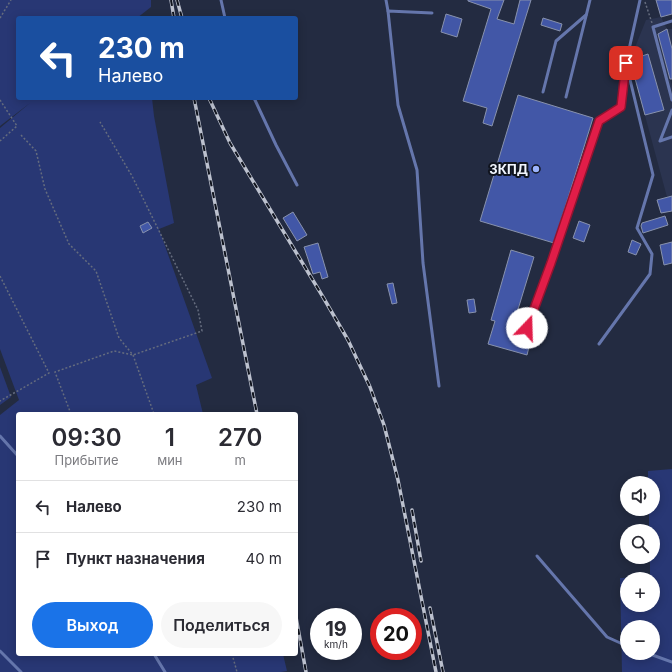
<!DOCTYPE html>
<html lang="ru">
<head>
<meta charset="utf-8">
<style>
  :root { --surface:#fff; --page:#f7f7f7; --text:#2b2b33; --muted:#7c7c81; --line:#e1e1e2; --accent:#1a73e8 }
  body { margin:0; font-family:Inter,sans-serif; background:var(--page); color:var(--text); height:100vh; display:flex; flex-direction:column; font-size:15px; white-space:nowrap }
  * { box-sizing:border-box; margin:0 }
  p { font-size:13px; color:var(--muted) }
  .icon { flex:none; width:22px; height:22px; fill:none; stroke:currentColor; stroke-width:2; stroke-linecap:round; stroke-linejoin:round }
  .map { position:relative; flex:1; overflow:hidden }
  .panel { position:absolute; left:16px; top:412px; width:282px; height:244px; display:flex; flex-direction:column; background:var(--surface); border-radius:4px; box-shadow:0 2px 10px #0003 }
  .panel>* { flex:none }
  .top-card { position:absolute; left:16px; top:16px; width:282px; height:84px; border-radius:4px; box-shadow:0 2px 10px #0003; background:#1a4fa0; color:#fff; overflow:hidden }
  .controls { position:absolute; left:620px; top:476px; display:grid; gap:8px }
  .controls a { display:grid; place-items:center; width:40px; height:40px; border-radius:50%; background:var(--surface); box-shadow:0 2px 10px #0003; font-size:20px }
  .speed { position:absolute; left:310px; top:608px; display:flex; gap:8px; font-size:20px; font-weight:700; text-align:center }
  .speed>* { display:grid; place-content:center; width:52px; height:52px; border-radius:50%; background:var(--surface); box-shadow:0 2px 10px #0003; line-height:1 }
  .speed small { font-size:10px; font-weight:400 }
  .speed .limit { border:6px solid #d22; background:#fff; color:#111 }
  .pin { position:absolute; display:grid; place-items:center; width:34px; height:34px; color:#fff; margin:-17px; border-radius:8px; box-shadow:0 2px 6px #0006 }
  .me { position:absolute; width:44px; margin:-22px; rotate:21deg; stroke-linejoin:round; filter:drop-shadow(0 0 3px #0008) }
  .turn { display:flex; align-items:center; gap:14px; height:84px; padding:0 16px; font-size:18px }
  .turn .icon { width:52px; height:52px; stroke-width:2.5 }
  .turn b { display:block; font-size:28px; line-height:34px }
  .eta { display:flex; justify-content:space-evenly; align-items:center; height:68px; text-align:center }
  .eta b { font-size:24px; font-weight:600; line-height:28px }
  .button { display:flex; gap:8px; margin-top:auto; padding:8px 16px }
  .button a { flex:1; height:46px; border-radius:24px; background:var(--accent); color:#fff; font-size:16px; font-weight:600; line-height:46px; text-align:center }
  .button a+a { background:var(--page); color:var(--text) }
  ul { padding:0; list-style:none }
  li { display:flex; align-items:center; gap:12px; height:52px; padding:0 16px; border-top:1px solid var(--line) }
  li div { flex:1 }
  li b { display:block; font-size:15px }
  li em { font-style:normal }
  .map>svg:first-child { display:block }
</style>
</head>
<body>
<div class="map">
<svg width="672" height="672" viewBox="0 0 672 672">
  <rect width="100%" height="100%" fill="#232b41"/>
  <path fill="#2b3450" d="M661,17L667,29H672V49L667,29L658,34L672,86V196L667,197L630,60L646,20Z"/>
  <g fill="#283774" fill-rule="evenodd">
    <path d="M0,0H151V7L137,18H18V98H152L154,116L174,223L159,229L212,378L196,385L203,414H18V654H283L287,671L281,672H0V415L19,400L0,349V128L30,103L0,126Z"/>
    <path d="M0,367L11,397L0,405Z"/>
    <path d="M672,469V672H622L620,578L650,577V557H653V531H649V509H653V483H648V471ZM627,579H653V605H627ZM627,627H653V653H627Z"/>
  </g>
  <g fill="#4257a7" stroke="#8892ad">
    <path d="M468,0H504L497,19L514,24L520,0H531L492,126L483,123L487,108L463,101L491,9L468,1Z"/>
    <path d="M656,0H672V14L661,17Z"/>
    <path d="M446,14L462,19L457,37L441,32Z"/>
    <path d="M543,18L562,24L560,31L541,25Z"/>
    <path d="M667,29L672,49V79H670L658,34Z"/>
    <path d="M648,54L664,110L645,115L630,60Z"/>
    <path d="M518,95L593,118L554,243L480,221Z"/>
    <path d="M672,196V211L661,213L657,200Z"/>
    <path d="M293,212L307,235L297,241L283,218Z"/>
    <path d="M665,216L668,225L643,233L641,226L642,223Z"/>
    <path d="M579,221L590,225L584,242L573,238Z"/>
    <path d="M148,222L152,228L143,233L140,226Z"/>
    <path d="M632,240L641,244L636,255L628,252Z"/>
    <path d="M672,242V263L664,265L660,245Z"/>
    <path d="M318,243L328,277L322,279L320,272L313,274L304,247Z"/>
    <path d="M511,250L534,257L512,329L532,335L527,355L488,344L495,321L491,320Z"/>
    <path d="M393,283L397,303L392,304L387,284Z"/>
    <path d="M474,299L476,312L469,313L467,300Z"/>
  </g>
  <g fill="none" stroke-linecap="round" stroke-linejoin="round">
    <g stroke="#656c7e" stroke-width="1.5" stroke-dasharray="2 2" stroke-linecap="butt">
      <path d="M645,2L652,23"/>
      <path d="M0,18L11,0"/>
      <path d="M0,100L17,126L0,141"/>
      <path d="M21,135L36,151L45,189L69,244L96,271L119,338L133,355L154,414"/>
      <path d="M0,276L49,373L0,401"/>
      <path d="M71,414L55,372L114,351L133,355L202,331L198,310L132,176L100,122"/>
      <path d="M232,654L237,672"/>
    </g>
    <g stroke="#6576ac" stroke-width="3">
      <path d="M221,0L225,18"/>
      <path d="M386,0L388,11"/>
      <path d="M432,13L388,11L398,105L417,170L423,263L439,386"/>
      <path d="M672,21L653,27L672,100"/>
      <path d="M543,92L556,41L586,15"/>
      <path d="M566,97L590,0"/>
      <path d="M254,98L276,145L297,185"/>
      <path d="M672,110L660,141L672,137"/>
      <path d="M527,328L551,263L599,121L621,107L626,66"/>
      <path d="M599,344L650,274L652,254L637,228L653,175L626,63L640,0"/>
      <path d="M0,436L18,456"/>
      <path d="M537,556L607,637L627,646"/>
      <path d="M0,651L21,672"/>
      <path d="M647,653L672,662"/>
      <path d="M154,654L165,672"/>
    </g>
    <g stroke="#bcc1ce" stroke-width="3.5">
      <g id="rail">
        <path d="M171,0L174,18"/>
        <path d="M177,0L182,18"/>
        <path d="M194,98L257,414"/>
        <path d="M209,98L230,143L323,297L348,340L370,387L384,425L398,480L436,672"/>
        <path d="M412,510L421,561"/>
        <path d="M430,608L443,672"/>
        <path d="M296,617L306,672"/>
      </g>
    </g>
    <use href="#rail" stroke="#10141e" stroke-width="2" stroke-dasharray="6" stroke-linecap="butt"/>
  </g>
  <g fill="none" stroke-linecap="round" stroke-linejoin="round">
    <g stroke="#92132f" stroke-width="10">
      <path id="route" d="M527,328L551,263L599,121L621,107L626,63"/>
    </g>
    <use href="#route" stroke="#e11d48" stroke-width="7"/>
  </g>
  <circle fill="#9cb4fd" stroke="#10141e" stroke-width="1.5" cx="536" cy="169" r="4"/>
  <g text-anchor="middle" stroke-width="4" stroke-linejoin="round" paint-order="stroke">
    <g font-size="13" font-weight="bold" fill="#f1f5fe" stroke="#10141e" text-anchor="end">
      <text x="528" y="174">ЗКПД</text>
    </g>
  </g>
</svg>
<div class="controls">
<a><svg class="icon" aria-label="sound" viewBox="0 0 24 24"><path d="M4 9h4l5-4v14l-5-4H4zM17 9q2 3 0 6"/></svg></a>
<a><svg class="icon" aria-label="search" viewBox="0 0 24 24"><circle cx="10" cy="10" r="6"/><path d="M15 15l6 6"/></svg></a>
<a>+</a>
<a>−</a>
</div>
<div class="speed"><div>19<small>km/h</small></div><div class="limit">20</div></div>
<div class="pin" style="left:626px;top:63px;background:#d93025"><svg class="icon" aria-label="arrive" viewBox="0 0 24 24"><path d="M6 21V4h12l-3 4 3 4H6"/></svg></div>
<svg class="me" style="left:527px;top:328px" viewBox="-20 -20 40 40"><circle r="19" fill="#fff"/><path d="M0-13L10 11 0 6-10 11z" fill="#e11d48"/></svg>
<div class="top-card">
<div class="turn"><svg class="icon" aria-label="left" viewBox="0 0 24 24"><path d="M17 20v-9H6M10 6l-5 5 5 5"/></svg><div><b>230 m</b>Налево</div></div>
</div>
<section class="panel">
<div class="eta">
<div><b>09:30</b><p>Прибытие</p></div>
<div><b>1</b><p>мин</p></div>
<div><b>270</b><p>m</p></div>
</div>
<ul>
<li><svg class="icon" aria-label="left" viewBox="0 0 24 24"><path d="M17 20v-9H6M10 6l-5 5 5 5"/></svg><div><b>Налево</b></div><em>230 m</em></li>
<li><svg class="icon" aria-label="arrive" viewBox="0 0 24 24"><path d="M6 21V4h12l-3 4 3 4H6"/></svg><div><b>Пункт назначения</b></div><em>40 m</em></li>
</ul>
<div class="button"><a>Выход</a><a>Поделиться</a></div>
</section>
</div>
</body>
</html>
